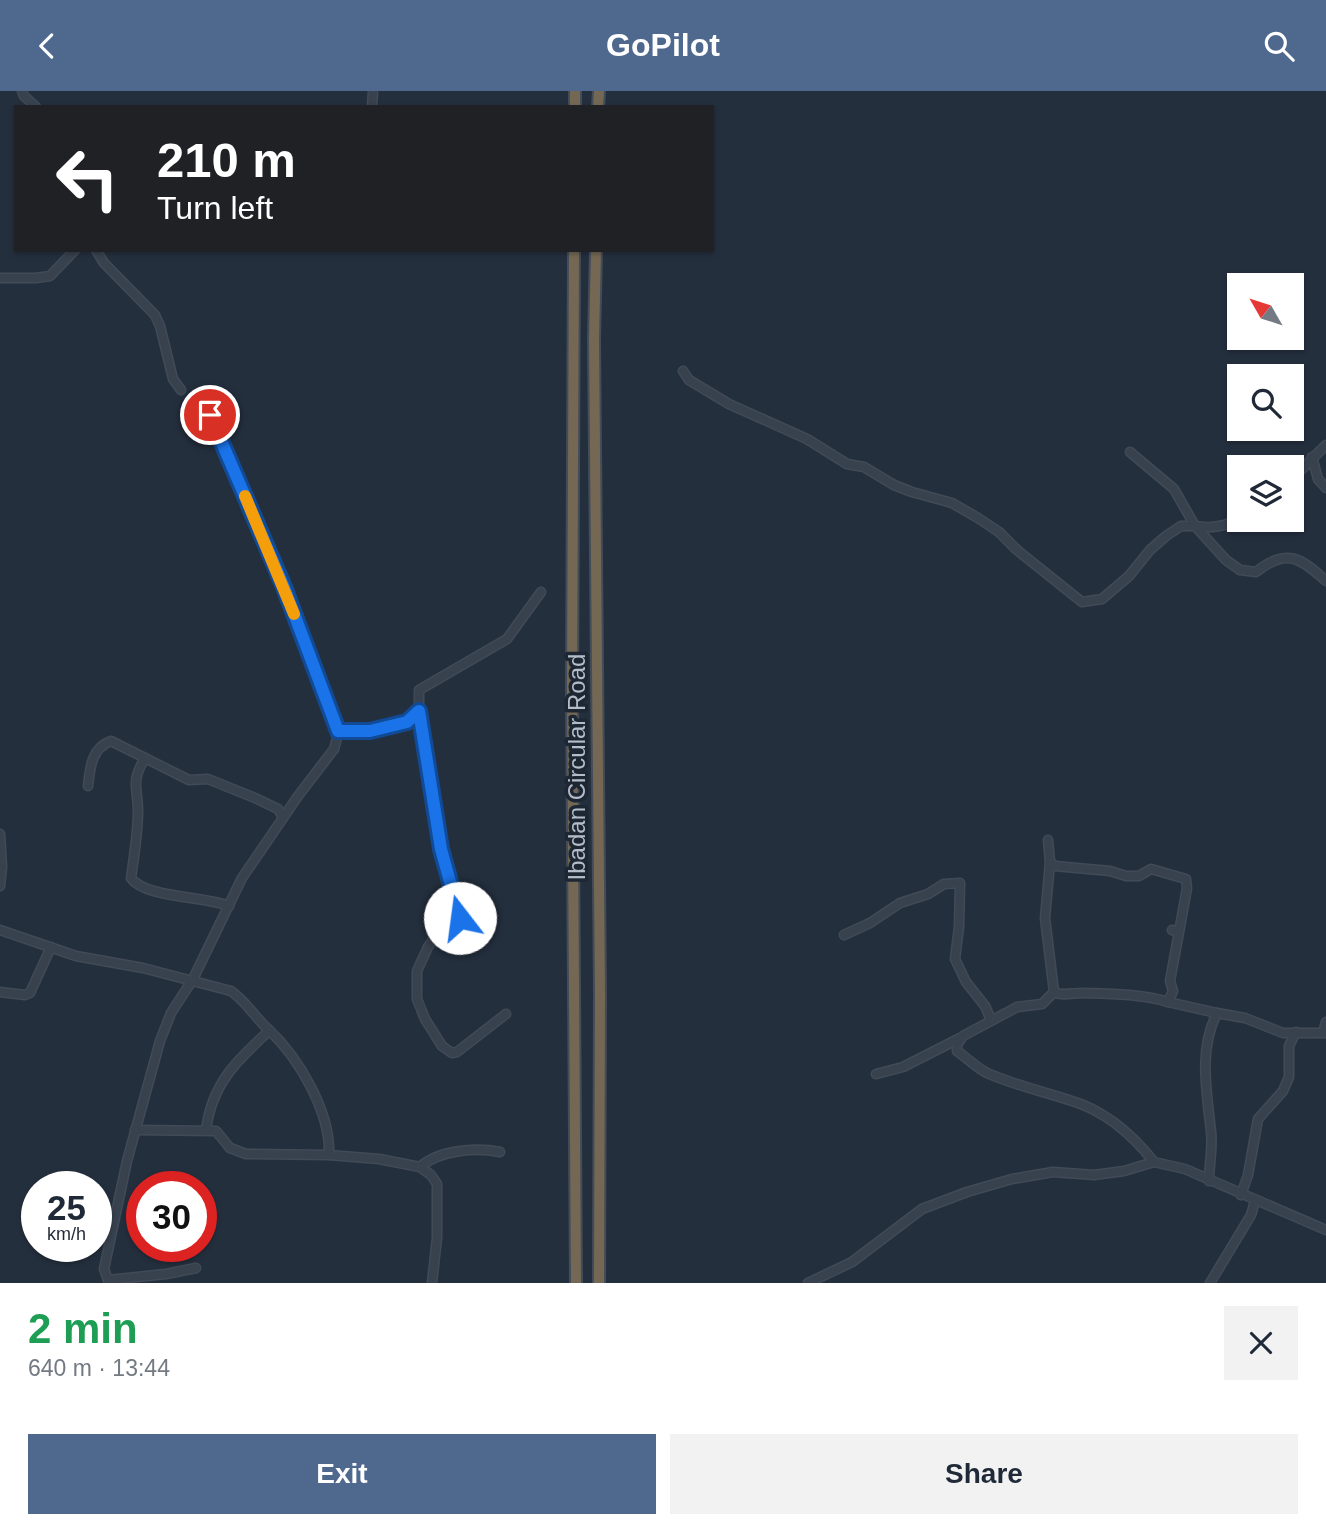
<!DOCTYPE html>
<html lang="en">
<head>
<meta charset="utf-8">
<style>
  :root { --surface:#fff; --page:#f2f2f3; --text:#1f2937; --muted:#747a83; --accent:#4f688e }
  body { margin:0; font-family:Helvetica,sans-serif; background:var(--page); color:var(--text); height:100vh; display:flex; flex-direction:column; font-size:26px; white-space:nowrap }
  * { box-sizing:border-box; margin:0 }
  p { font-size:23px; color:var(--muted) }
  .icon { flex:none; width:38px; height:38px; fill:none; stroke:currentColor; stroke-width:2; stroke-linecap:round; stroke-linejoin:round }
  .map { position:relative; height:1192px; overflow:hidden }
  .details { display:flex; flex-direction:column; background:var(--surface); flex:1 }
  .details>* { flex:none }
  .guide { position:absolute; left:14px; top:14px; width:700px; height:147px; border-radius:0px; box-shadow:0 2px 5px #0004; background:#202124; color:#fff; overflow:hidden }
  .needle { width:46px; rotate:309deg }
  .fabs { position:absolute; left:1227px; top:182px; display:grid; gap:14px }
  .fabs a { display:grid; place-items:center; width:77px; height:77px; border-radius:0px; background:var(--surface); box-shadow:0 2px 5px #0004; font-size:35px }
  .speed { position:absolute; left:21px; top:1080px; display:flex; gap:14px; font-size:35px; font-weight:700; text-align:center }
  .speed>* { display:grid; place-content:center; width:91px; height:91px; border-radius:50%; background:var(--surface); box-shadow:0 2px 5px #0004; line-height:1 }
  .speed small { font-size:18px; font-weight:400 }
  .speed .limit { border:10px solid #d22; background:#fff; color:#111 }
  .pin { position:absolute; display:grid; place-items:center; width:60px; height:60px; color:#fff; margin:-30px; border:4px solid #fff; border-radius:50%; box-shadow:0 2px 7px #0007 }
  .me { position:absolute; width:77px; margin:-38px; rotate:345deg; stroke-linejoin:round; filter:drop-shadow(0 0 5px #0008) }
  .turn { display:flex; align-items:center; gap:24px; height:147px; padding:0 28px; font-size:32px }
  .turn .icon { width:91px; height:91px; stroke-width:2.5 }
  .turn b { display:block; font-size:49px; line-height:60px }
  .round { display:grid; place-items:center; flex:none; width:74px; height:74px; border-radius:0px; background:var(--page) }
  .head { display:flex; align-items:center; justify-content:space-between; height:119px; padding:0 28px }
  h1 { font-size:42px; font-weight:800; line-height:52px; color:#1e9e55 }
  .button { display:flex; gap:14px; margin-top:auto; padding:14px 28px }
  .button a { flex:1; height:80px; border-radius:0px; background:var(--accent); color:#fff; font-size:28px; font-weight:800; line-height:80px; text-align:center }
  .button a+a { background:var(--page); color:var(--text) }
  header { display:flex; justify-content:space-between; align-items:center; height:91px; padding:0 28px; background:var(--accent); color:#fff; font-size:32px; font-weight:800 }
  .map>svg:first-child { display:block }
</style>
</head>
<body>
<header><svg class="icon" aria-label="back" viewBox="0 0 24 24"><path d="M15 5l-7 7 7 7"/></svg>GoPilot<svg class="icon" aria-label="search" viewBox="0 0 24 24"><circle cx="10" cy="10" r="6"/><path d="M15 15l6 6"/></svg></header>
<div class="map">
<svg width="1326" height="1192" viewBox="0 0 1326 1192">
  <rect width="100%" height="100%" fill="#242f3e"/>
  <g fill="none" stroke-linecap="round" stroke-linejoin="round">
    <g stroke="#414a57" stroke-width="11">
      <g id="minor">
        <path d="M22,0L24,5L36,16"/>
        <path d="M372,16L373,0"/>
        <path d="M96,159L104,172L155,224L160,235L173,288L181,299"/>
        <path d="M0,187H36L50,185L75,159"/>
        <path d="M683,280L689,289L729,313L807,348L847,373L864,376L894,394L912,401L952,412L978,427L999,441L1017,459L1082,511L1102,508L1129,485L1150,459L1166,445L1181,435H1195L1226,469L1240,479L1256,481C1286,457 1300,466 1326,490"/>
        <path d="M1130,361L1174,398L1195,435C1209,438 1227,435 1239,428"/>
        <path d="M1312,366L1318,388L1326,397"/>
        <path d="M1292,388L1326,354"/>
        <path d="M419,620L441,758L459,827L439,840L428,856L417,880V908L425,928L442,955L452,962L457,961L506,923"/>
        <path d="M339,640H370L407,631L419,620V599L507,548L541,501"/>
        <path d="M145,667C130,692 138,696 138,720C138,742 134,765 131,787C145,807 204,805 229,815"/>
        <path d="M88,695C90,678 91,657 111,650L189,689L208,688L255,707L278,718L283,726"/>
        <path d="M0,743L2,776L0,795"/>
        <path d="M1048,749L1050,771L1045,827L1054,901L1042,913L1017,916L963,945L957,954V960C967,967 977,977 987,982C1014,994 1042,1000 1069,1009C1104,1019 1132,1043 1154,1071"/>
        <path d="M1050,771L1055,775L1110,780L1126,785H1139L1151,778L1186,788L1187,797L1179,841L1172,839"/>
        <path d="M0,839L76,865L143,877L231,900C247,911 255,927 269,939C299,967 331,1022 329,1064"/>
        <path d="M844,844L870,832L900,812L928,803L944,793L960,792L959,836L955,868L966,891L985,915L991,929"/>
        <path d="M0,901L25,904L30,902L51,856"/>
        <path d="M1054,901C1064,906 1075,901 1086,902C1113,903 1142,903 1168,911L1173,900L1170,890L1179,841"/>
        <path d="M1168,911L1217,922C1198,960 1207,1001 1211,1041C1213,1057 1209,1074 1209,1090"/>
        <path d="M1217,922L1245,927L1283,942H1326"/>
        <path d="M1323,942L1326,931"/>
        <path d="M876,983L903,976L960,947"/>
        <path d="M135,1039L216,1040L230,1057L246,1063L329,1064L379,1068L420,1076L431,1084L437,1093V1147L432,1192"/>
        <path d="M206,1039C212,993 236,970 269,940"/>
        <path d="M420,1076C439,1059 476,1056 500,1061"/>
        <path d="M1241,1104L1248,1084L1258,1028L1283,1000L1289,986V955L1296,941"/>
        <path d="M108,1189L166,1183L196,1177"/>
        <path d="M109,1192L104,1178L127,1070L160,950L171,922L193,888L242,787L298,705L334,658L339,640L284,496L210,324"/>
        <path d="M808,1192L852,1171L922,1118L967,1101L1012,1088L1053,1081L1094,1084L1124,1080L1154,1071L1185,1078L1326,1139"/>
        <path d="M1210,1192L1251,1124L1255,1110"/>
      </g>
    </g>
    <g stroke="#434c59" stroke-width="14">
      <g id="highway">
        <path d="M575,16V0"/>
        <path d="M598,16L599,0"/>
        <path d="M574,159L572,600L576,1192"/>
        <path d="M596,159L594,249L600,902L599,1192"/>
      </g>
    </g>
    <use href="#minor" stroke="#38414e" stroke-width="8"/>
    <use href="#highway" stroke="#746855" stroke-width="10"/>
  </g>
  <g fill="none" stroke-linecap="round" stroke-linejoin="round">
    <g stroke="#114b97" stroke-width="18">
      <path id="route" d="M210,324L284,496L338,640H370L407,631L419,620L441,758L460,827"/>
    </g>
    <use href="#route" stroke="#1a73e8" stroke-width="12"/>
    <path stroke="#f59e0b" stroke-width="12" d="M245,405L294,523"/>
  </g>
  <g text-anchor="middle" stroke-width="7" stroke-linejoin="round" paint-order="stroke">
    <g font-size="24" fill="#b4bcc9" stroke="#1d2633">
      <text transform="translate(577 676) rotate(-90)" y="8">Ibadan Circular Road</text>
    </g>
  </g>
</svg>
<div class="fabs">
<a><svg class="needle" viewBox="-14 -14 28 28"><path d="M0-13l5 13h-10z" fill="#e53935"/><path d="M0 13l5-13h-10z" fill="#747a83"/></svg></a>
<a><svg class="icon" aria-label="search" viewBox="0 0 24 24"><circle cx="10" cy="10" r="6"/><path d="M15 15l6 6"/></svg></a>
<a><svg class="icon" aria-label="layers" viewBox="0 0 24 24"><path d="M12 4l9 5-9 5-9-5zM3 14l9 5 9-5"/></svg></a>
</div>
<div class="speed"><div>25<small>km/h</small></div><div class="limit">30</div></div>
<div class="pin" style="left:210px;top:324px;background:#d93025"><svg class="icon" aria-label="arrive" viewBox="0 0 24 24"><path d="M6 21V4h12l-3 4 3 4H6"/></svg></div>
<svg class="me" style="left:460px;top:827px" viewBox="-20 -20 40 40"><circle r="19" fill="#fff"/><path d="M0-13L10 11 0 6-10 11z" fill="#1a73e8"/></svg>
<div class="guide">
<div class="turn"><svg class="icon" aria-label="left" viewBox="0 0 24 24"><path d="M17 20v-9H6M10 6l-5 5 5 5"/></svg><div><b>210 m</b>Turn left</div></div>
</div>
</div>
<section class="details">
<div class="head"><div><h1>2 min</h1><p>640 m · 13:44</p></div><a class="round"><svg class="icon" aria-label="close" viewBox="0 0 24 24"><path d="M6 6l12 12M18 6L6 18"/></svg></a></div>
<div class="button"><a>Exit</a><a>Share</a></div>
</section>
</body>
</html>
